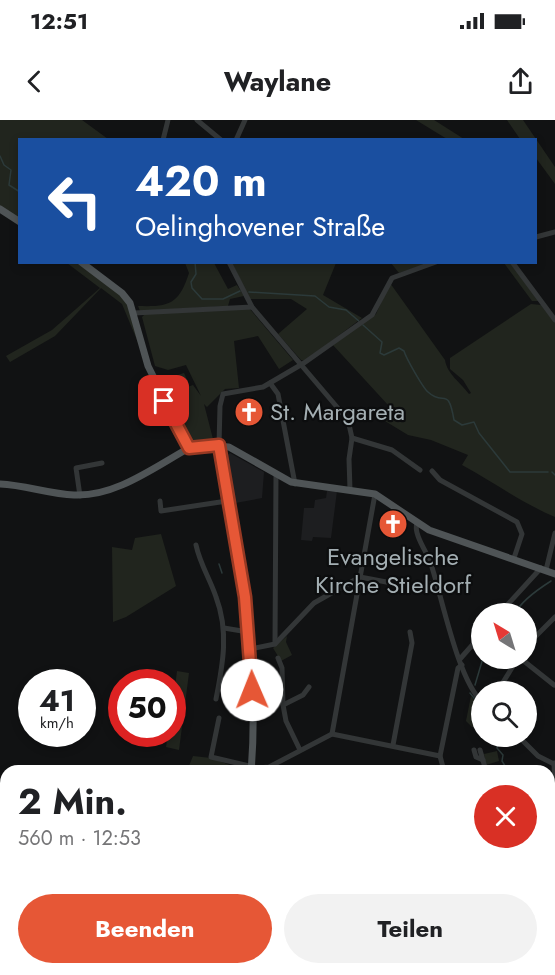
<!DOCTYPE html>
<html lang="de">
<head>
<meta charset="utf-8">
<style>
  :root { --surface:#fff; --page:#f2f2f2; --text:#202124; --muted:#757577; --accent:#e65736 }
  body { margin:0; font-family:Jost,sans-serif; background:var(--page); color:var(--text); height:100vh; display:flex; flex-direction:column; font-size:22px; white-space:nowrap }
  * { box-sizing:border-box; margin:0 }
  p { font-size:20px; color:var(--muted) }
  .icon { flex:none; width:33px; height:33px; fill:none; stroke:currentColor; stroke-width:2; stroke-linecap:round; stroke-linejoin:round }
  .map { position:relative; flex:1; overflow:hidden }
  .side { position:absolute; left:0px; top:645px; width:555px; height:210px; display:flex; flex-direction:column; background:var(--surface); border-radius:18px 18px 0 0; box-shadow:0 3px 9px #0003 }
  .side>* { flex:none }
  .banner { position:absolute; left:18px; top:18px; width:519px; height:126px; border-radius:0px; box-shadow:0 3px 9px #0003; background:#1a4fa0; color:#fff; overflow:hidden }
  .needle { width:39px; rotate:322deg }
  .buttons { position:absolute; left:471px; top:483px; display:grid; gap:12px }
  .buttons a { display:grid; place-items:center; width:66px; height:66px; border-radius:50%; background:var(--surface); box-shadow:0 3px 9px #0003; font-size:30px }
  .speed { position:absolute; left:18px; top:549px; display:flex; gap:12px; font-size:30px; font-weight:700; text-align:center }
  .speed>* { display:grid; place-content:center; width:78px; height:78px; border-radius:50%; background:var(--surface); box-shadow:0 3px 9px #0003; line-height:1 }
  .speed small { font-size:15px; font-weight:400 }
  .speed .limit { border:9px solid #d22; background:#fff; color:#111 }
  .pin { position:absolute; display:grid; place-items:center; width:51px; height:51px; color:#fff; margin:-26px; border-radius:12px; box-shadow:0 3px 9px #0006 }
  .me { position:absolute; width:66px; margin:-33px; rotate:359deg; stroke-linejoin:round; filter:drop-shadow(0 0 4px #0008) }
  .turn { display:flex; align-items:center; gap:21px; height:126px; padding:0 18px; font-size:27px }
  .turn .icon { width:78px; height:78px; stroke-width:2.5 }
  .turn b { display:block; font-size:42px; line-height:51px }
  .round { display:grid; place-items:center; flex:none; width:63px; height:63px; border-radius:32px; background:var(--page) }
  .headline { display:flex; align-items:center; justify-content:space-between; height:102px; padding:0 18px }
  h1 { font-size:36px; font-weight:700; line-height:45px }
  .button { display:flex; gap:12px; margin-top:auto; padding:12px 18px }
  .button a { flex:1; height:69px; border-radius:36px; background:var(--accent); color:#fff; font-size:24px; font-weight:700; line-height:69px; text-align:center }
  .button a+a { background:var(--page); color:var(--text) }
  .status { display:flex; justify-content:space-between; align-items:center; height:42px; padding:0 30px; background:var(--surface); direction:ltr }
  .status svg { height:16px; fill:currentColor }
  header { display:flex; justify-content:space-between; align-items:center; height:78px; padding:0 18px; background:var(--surface); font-size:27px; font-weight:700 }
  .map>svg:first-child { display:block }
</style>
</head>
<body>
<div class="status"><b>12:51</b><svg viewBox="0 0 49 12"><path d="M0 12V9h3v3zM5 12V6h3v6zM10 12V3h3v9zM15 12V0h3v12zM26 1h20v11H26zM47 4h2v5h-2z"/></svg></div>
<header><svg class="icon" aria-label="back" viewBox="0 0 24 24"><path d="M15 5l-7 7 7 7"/></svg>Waylane<svg class="icon" aria-label="share" viewBox="0 0 24 24"><path d="M12 15V3M7 8l5-5 5 5M5 13v7h14v-7"/></svg></header>
<div class="map">
<svg width="555" height="855" viewBox="0 0 555 855">
  <rect width="100%" height="100%" fill="#111213"/>
  <g fill="#1d1e20">
    <path d="M230,333L264,352L262,378L230,384L224,338Z"/>
    <path d="M327,371H337L331,418L313,417L312,421L301,420L304,388H314L315,380L326,378Z"/>
  </g>
  <g fill="#21251e">
    <path d="M0,0H82L108,19L20,20L19,99L0,87Z"/>
    <path d="M416,0H434L464,19H447Z"/>
    <path d="M507,0H523L555,47V64L536,38V20L520,19Z"/>
    <path d="M67,143H77L116,170L127,182L139,225L122,184L101,168L55,216L10,242L6,236L52,210L100,168Z"/>
    <path d="M185,143H214L228,169L237,165L244,176L230,179L228,186L140,191L138,186C170,187 179,184 189,153Z"/>
    <path d="M232,143H336L323,175L362,198L305,241L301,240L278,214L307,189L291,179H250Z"/>
    <path d="M391,143H429L399,153Z"/>
    <path d="M504,143H510L540,181H532Z"/>
    <path d="M390,163L445,240C447,254 461,263 469,274L471,273L463,260L450,249V238L531,184L541,185L555,203V397C522,383 495,363 462,345L468,335L431,320L408,315L380,298L388,285L332,224L376,194Z"/>
    <path d="M249,188L293,240L279,249L258,216L234,221L239,268L225,269L207,287L204,284L213,319L191,322L167,274L193,265L201,276L186,245L168,250L155,246L142,197L145,194Z"/>
    <path d="M184,253L189,264L168,272L163,260Z"/>
    <path d="M161,414L176,466L126,497L113,502L112,427L132,430L135,418Z"/>
    <path d="M287,516L286,522L292,535L281,541L273,528Z"/>
    <path d="M177,551L189,553L179,630L166,627L168,614H172L173,584Z"/>
    <path d="M471,576L481,589V605L472,607L466,601Z"/>
    <path d="M497,631L499,641L486,645L484,634Z"/>
    <path d="M193,636L211,638L246,651H187Z"/>
    <path d="M550,775H555V814L549,816Z"/>
    <path d="M6,793V830L0,809V796Z"/>
    <path d="M11,849H94V855H13Z"/>
    <path d="M424,849H531L525,855H420Z"/>
  </g>
  <g fill="none" stroke-linecap="round" stroke-linejoin="round">
    <g stroke="#2c3a3a" stroke-width="1.5">
      <path d="M0,36L4,45L11,50L9,65L20,72"/>
      <path d="M195,142L196,154L191,162L192,168L202,179H223L240,171"/>
      <path d="M249,172L315,176L329,187L346,190L360,202"/>
      <path d="M363,205L382,222L380,233L384,235L399,228L404,231C406,238 423,268 428,272C444,287 448,265 454,300L462,305L474,302L479,313L510,352H548"/>
      <path d="M552,352L555,355"/>
      <path d="M219,444L222,453"/>
      <path d="M515,494C520,482 540,468 551,461"/>
      <path d="M475,565L483,538"/>
      <path d="M470,573L482,588"/>
      <path d="M495,616L498,619L497,628L503,635L502,641L507,649L515,651"/>
      <path d="M440,855L448,852"/>
      <path d="M474,855L475,849"/>
    </g>
    <g stroke="#333637" stroke-width="5">
      <path d="M197,0L221,20"/>
      <path d="M163,20L168,0"/>
      <path d="M236,20L245,0"/>
      <path d="M536,117L555,112"/>
      <path d="M229,142L252,187L348,300L352,318L349,339L350,370"/>
      <path d="M512,142L555,200"/>
      <path d="M134,193L252,187"/>
      <path d="M270,263L278,274L295,364"/>
      <path d="M352,318L392,330L420,350"/>
      <path d="M219,325L220,286L223,274L263,267L304,243L372,195L392,158L436,142"/>
      <path d="M432,351L440,360L517,402L522,414L514,438"/>
      <path d="M80,376L76,348L102,343"/>
      <path d="M160,381L161,391L227,381"/>
      <path d="M417,403C413,413 426,431 430,441C442,476 457,558 482,582"/>
      <path d="M196,425C200,444 210,459 216,477C229,511 223,544 216,579"/>
      <path d="M546,450L555,413"/>
      <path d="M360,457L418,468L436,462"/>
      <path d="M499,494L541,448"/>
      <path d="M224,508L248,512"/>
      <path d="M275,524L276,355"/>
      <path d="M526,526L555,497"/>
      <path d="M250,529L275,524L314,483L360,457"/>
      <path d="M278,538L282,548L283,585"/>
      <path d="M520,538L554,565"/>
      <path d="M460,539L482,514"/>
      <path d="M497,572L518,538"/>
      <path d="M219,598L211,637L258,648L269,647L332,614L440,636"/>
      <path d="M332,614L375,374"/>
      <path d="M518,616L538,636L554,644"/>
      <path d="M393,625L412,523L410,512"/>
      <path d="M300,630L286,601L283,585L303,575L309,567"/>
      <path d="M474,630L476,637L483,640"/>
      <path d="M480,630L486,651"/>
      <path d="M554,643L555,674"/>
      <path d="M444,651L440,636L458,548L462,545"/>
      <path d="M551,753L555,754"/>
      <path d="M252,855L265,849"/>
    </g>
    <g stroke="#4f5456" stroke-width="7">
      <path d="M0,89L20,102"/>
      <path d="M81,142L122,173L130,183L148,246L189,328"/>
      <path d="M219,325C234,435 261,539 251,651"/>
      <path d="M0,364C25,365 49,374 74,375C115,377 153,348 189,328L201,325L229,327L291,362L375,374L429,410L555,454"/>
      <path d="M187,855L189,849"/>
    </g>
  </g>
  <g fill="none" stroke-linecap="round" stroke-linejoin="round">
    <g stroke="#963923" stroke-width="15">
      <path id="route" d="M164,281L189,328L219,325L245,477L252,570"/>
    </g>
    <use href="#route" stroke="#e65736" stroke-width="10"/>
  </g>
  <defs>
    <g id="church-disc" transform="scale(1.5)"><circle r="9.5" fill="#e65736" stroke="#0c0d0e"/><path d="M-1.2-6h2.4v3.5h3.3v2.4h-3.3V6h-2.4V-.1h-3.3v-2.4h3.3Z" fill="#fff"/></g>
  </defs>
  <g fill-rule="evenodd">
    <use href="#church-disc" x="249" y="292"/>
    <use href="#church-disc" x="393" y="404"/>
  </g>
  <g text-anchor="middle" stroke-width="4.5" stroke-linejoin="round" paint-order="stroke">
    <g font-size="24" fill="#a4afb3" stroke="#0c0d0e" text-anchor="start">
      <text x="270" y="300">St. Margareta</text>
      <text x="393" y="445" text-anchor="middle">Evangelische<tspan x="393" dy="28">Kirche Stieldorf</tspan></text>
    </g>
  </g>
</svg>
<div class="buttons">
<a><svg class="needle" viewBox="-14 -14 28 28"><path d="M0-13l5 13h-10z" fill="#e53935"/><path d="M0 13l5-13h-10z" fill="#757577"/></svg></a>
<a><svg class="icon" aria-label="search" viewBox="0 0 24 24"><circle cx="10" cy="10" r="6"/><path d="M15 15l6 6"/></svg></a>
</div>
<div class="speed"><div>41<small>km/h</small></div><div class="limit">50</div></div>
<div class="pin" style="left:164px;top:281px;background:#d93025"><svg class="icon" aria-label="arrive" viewBox="0 0 24 24"><path d="M6 21V4h12l-3 4 3 4H6"/></svg></div>
<svg class="me" style="left:252px;top:570px" viewBox="-20 -20 40 40"><circle r="19" fill="#fff"/><path d="M0-13L10 11 0 6-10 11z" fill="#e65736"/></svg>
<div class="banner">
<div class="turn"><svg class="icon" aria-label="left" viewBox="0 0 24 24"><path d="M17 20v-9H6M10 6l-5 5 5 5"/></svg><div><b>420 m</b>Oelinghovener Straße</div></div>
</div>
<section class="side">
<div class="headline"><div><h1>2 Min.</h1><p>560 m · 12:53</p></div><a class="round" style="background:#d93025;color:#fff"><svg class="icon" aria-label="close" viewBox="0 0 24 24"><path d="M6 6l12 12M18 6L6 18"/></svg></a></div>
<div class="button"><a>Beenden</a><a>Teilen</a></div>
</section>
</div>
</body>
</html>
